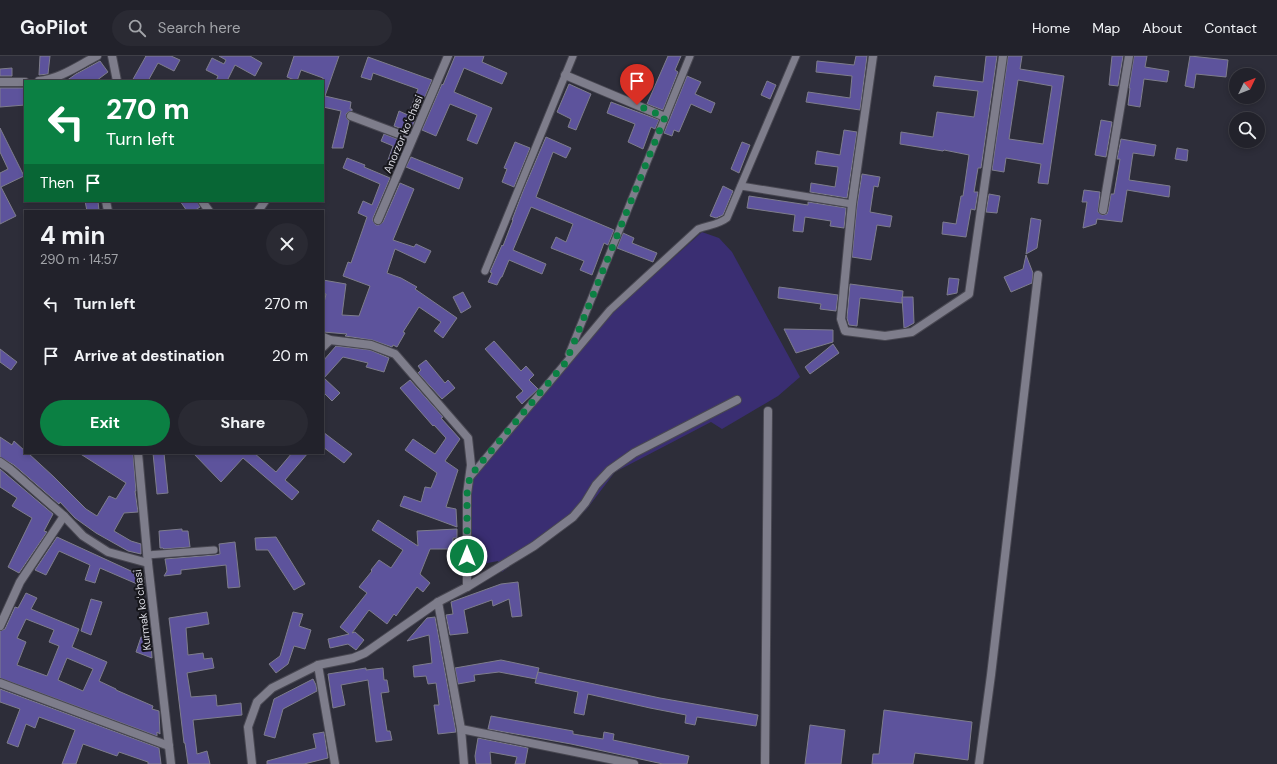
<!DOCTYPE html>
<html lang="en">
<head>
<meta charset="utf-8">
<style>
  :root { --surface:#22222b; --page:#2a2a33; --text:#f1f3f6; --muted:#a2a4a9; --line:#3f3f47; --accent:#0b8043 }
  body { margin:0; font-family:"DM Sans",sans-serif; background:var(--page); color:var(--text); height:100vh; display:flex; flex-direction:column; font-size:15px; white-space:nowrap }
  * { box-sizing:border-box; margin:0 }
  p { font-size:13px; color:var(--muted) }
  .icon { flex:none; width:22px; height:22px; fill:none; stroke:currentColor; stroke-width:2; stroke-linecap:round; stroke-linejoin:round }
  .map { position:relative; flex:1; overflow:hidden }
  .drawer { position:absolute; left:24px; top:154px; width:300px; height:244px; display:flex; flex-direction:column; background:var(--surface); border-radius:0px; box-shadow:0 2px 6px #0003,0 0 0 1px var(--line) }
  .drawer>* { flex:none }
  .hud { position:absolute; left:24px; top:24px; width:300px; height:122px; border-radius:0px; box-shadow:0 2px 6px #0003,0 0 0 1px var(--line); background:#0b8043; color:#fff; overflow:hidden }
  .needle { width:26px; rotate:47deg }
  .buttons { position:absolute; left:1229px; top:12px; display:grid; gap:8px }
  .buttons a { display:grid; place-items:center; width:36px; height:36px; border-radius:50%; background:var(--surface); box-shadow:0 2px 6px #0003,0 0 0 1px var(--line); font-size:20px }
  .pin { position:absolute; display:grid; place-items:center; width:34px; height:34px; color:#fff; margin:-41px -17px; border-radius:50% 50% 50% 0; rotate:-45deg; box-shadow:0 0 4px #0007 }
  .pin .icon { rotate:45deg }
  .me { position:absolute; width:44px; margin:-22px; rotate:0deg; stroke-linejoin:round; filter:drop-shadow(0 0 3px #0008) }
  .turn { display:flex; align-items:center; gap:14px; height:84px; padding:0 16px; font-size:18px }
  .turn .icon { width:52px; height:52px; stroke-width:2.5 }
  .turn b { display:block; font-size:28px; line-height:34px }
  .then { display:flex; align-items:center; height:38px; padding:0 16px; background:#0003; gap:8px; font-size:15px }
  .round { display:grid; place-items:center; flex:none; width:42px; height:42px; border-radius:21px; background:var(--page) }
  .head { display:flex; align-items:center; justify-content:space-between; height:68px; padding:0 16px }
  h1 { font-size:24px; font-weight:700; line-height:30px }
  .action { display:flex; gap:8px; margin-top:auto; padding:8px 16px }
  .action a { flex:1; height:46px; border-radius:24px; background:var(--accent); color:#fff; font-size:16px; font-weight:700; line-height:46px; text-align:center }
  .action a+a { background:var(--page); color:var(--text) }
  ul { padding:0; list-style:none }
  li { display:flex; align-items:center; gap:12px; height:52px; padding:0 16px }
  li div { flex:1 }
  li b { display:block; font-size:15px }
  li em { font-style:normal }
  header { display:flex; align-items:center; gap:24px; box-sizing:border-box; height:56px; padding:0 20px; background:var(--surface); border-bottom:1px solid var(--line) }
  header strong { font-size:19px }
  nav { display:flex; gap:22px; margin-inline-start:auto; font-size:14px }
  .search { width:280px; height:36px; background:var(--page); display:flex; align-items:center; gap:10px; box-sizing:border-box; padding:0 14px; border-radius:22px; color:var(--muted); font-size:15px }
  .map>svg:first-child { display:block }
</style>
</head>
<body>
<header>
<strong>GoPilot</strong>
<div class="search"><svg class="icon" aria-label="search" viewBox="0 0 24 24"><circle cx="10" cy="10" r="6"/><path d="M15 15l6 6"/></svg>Search here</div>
<nav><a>Home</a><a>Map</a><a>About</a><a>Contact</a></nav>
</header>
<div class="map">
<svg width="1277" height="708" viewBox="0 0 1277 708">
  <rect width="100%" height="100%" fill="#2d2d39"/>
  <path fill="#3a2e72" d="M702,176L719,182L732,196L800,321L778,340L722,373L711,366L615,416L586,454L502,516L498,505L467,511V426L613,256Z"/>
  <g fill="#5d539c" stroke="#7e7d8c" fill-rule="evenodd">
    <path d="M40,0H50L48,18L39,19Z"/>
    <path d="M145,0H171L180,4L174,15L158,7L148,25H132L146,0Z"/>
    <path d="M219,0H250L262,7L255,20L235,9L227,25H216L218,20L206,14L212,2L224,8L226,4Z"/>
    <path d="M294,0H339L325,40L351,46L350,53H352V55L348,56L346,58L347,63L349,65L343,92H332L341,55L323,51V22L301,14L297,25L287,21Z"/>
    <path d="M455,0H484L482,6L507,17L502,28L464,12L454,36L492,52L477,88L467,84L477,59L450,48L436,80L422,74L442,28L443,29Z"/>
    <path d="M668,0H681L675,14L678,16L663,54L647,48Z"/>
    <path d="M856,0H867L860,54L806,46L808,36L850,42L852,20L816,16L817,5L854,9Z"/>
    <path d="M986,0H997L981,112H978L974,136H978L975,154L971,153L966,181L942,178L943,166L956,168L961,140H963L969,99L944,94L943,95L900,88L901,76L933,81L937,56L974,61L978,35L933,30L935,20L983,26Z"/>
    <path d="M1008,0H1022L1020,13L1064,20L1048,128L1038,127L1041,108L1006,102L1004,116L992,114ZM1018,24L1052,30L1043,88L1009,83Z"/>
    <path d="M1112,0H1123L1118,30L1109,29Z"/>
    <path d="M1134,0H1147L1145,11L1169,15L1167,26L1144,23L1140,51L1128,49L1130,32H1129Z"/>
    <path d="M1190,0L1228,4L1226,21L1196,18L1194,32L1185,30Z"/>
    <path d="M368,1L432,24L410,76L394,70L399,55L408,59L418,33L373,17L371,24L361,21Z"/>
    <path d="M100,5L108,16L96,25H66L76,18Z"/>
    <path d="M12,12V20H0V13Z"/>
    <path d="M687,20L701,26L695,38L715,47L711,57L691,48L679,76L674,74L672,80L664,77Z"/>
    <path d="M767,25L776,29L770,43L761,39Z"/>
    <path d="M569,28L591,38L576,74L568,71L571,63L557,56Z"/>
    <path d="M0,32H25V49L0,51Z"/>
    <path d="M611,46L659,64L655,73L651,71L643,93L628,86L635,68L607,57Z"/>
    <path d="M1101,64L1112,66L1106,101L1095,99Z"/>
    <path d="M0,72L24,120L1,131L16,160L0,168V117L8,113L0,96Z"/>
    <path d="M844,74L857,76L847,142L810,136L811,127L835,131L838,111L815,108L817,95L840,99Z"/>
    <path d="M384,78L405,86L396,107L388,104L393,90L381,85Z"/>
    <path d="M546,81L571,92L566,102L553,96L536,141L614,174L608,189L604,187L592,219L580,214L584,205L551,192L556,181L566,186L573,168L531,151L513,194L546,208L542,218L509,204L502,221H501L497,229L488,226L492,217L490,216L502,189L503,190L513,164H512L523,135Z"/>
    <path d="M1121,83L1156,89L1154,100L1133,97L1129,124L1170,130L1169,141L1127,134L1122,166L1097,163L1096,168L1083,172L1087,146H1082L1084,134L1100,136L1098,156L1102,159L1107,158L1108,155L1111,138H1114L1120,103H1117Z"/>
    <path d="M515,86L530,92L514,131L502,126L507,113L504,112Z"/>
    <path d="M742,86L750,89L739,117L731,113Z"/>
    <path d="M1177,92L1188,94L1187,105L1175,103Z"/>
    <path d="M411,101L463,122L459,133L406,111Z"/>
    <path d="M347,102L365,109L364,111L390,122L373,162V165L376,169H379L383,166L400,127L414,133L393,184L414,191L416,188L431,195L425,207L395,193L387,217L401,222L417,231L415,233L457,262L443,282L434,275L441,266L419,251L403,276L405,277L397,291L393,289L392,291L372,284L345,280L347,278L323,276V251L326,238H323V224L346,228L342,259L359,260L370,230L343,220L348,206L351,207L367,161L358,157L363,145L372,149L380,128L343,112Z"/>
    <path d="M862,118L880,121L878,131L874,130L870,156L892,160L890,171L877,169L871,204L852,201L857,149Z"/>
    <path d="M723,130L733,135L723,159L716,162L710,160Z"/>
    <path d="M989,138L1000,140L997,157L986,156Z"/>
    <path d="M749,140L808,149V146L846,152L844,172L830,170L831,165L805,161L803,176L793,175L795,159L747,152Z"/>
    <path d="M85,145H98L99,155H87Z"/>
    <path d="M180,145H197L200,151L194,155H187Z"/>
    <path d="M1031,162L1041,164L1037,192L1026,198Z"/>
    <path d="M623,177L634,182L632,187L657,197L653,206L617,192Z"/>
    <path d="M1026,199L1033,217L1032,227L1011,236L1004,221L1023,213Z"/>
    <path d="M949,222L959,223L957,237L947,239Z"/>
    <path d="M850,228L903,235L902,247L860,242L857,270L849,269L847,262Z"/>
    <path d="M779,231L838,239L836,255L820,253L821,248L778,242Z"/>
    <path d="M463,236L471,251L461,257L453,241Z"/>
    <path d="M902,241H913L914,267L907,271L904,272Z"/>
    <path d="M784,273L833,274V286L796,297Z"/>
    <path d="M494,285L521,315L526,310L534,319L529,324L538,333L522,348L516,341L523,335L485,293Z"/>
    <path d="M833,288L839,297L810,318L805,311Z"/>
    <path d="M336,290L370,294L389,302L384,316L366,311L368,307L343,301L324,322L340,337L332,345L323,336V305Z"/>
    <path d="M0,293L17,306L11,314L0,306Z"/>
    <path d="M426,304L445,327L448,324L455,332L442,343L418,317L421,314L418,310Z"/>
    <path d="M410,324L443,361L441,362L460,383L445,405L458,414L446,451L456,453L457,471L400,450L404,440L421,446L425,431L431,432L437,417L405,394L413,383L435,398L446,382L434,369L433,370L400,332Z"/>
    <path d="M323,376L352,398L344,407L323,391Z"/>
    <path d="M0,381L12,389L14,385L25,395V397H28L54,421L86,453L97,460L109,440L116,443L126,427L79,397H133L136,435H135L138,456L124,457L114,475L131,485L141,488V498L128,495L96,477L75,462L60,446L59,448L14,409L0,401Z"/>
    <path d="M153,397H164L168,437L157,438Z"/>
    <path d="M193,397H254L276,416L292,397H308L285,424L299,436L292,444L243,402L221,426Z"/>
    <path d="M0,413L53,458L44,475L47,476L19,517L8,511L32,462L12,450L17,442L0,431Z"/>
    <path d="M378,464L418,490L417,475L457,473V482H453V493H430L420,518L430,527L423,536L417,531L396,560L394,558L387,568L369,554L352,577L355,576L364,584L356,594L348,588L330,592L328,583L349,578L340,571L367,537L359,531L372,515L371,514L379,504L391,512L403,494L372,474Z"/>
    <path d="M182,473V475H188L190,491L164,493L163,492H160L159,475Z"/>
    <path d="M57,481L144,521V531L100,512L95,527L85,524L90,509L59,495L46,519L35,514Z"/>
    <path d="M276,481L305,528L294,534L268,494H256L255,482Z"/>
    <path d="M235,486L240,531L228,532L226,509L181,514V518L164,520L167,515L165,503L215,499L220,498L219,488Z"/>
    <path d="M518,526L522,560L512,561L509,543L493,550L492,544L464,554L468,577L450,579L446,559L453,558L451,546L501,528Z"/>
    <path d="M26,537L37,542L31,553L79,573L72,591L107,606L99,625L116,633V634L153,650L152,653L159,655L160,678L157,676V680L0,622V575L5,573L15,551L18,552ZM26,563L54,574L49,586L59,590L47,620L17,609L26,586L17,582ZM67,602L93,613L83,635L58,624Z"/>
    <path d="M91,543L102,546L91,579L81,575Z"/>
    <path d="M207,556L209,568L186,572L188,599L203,597L204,603L212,602L214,612L187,617L191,641L216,639L217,650L241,647L242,659L193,664L197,698L207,695L210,708H188L185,687H184L169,562Z"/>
    <path d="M293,556L303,558L299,570L311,574L305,593L294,590L288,608L276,617L269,608L280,600Z"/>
    <path d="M435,561L456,676L438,678L434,649H439L436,627L428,628L426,620L414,621L413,610L432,607L429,579L407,585L427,562Z"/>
    <path d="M141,581L151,585L152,602L136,596Z"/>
    <path d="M501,604L539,612L536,623L499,616L474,619L475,625L458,628L455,612Z"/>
    <path d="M366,612V614L383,612L384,624H387L389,636L381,637L387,675H390L392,684L376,686L368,624L341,629L345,649L333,652L328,618Z"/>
    <path d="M538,616L660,642L758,659L756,670L697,661L695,669L685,667L686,659L650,652L588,638L584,659L574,657L578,636L535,627Z"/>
    <path d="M313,623L316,629L317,635L283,653L275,682L264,679L274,643Z"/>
    <path d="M0,633L159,692L161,708H148V706L119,696L117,700L83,688L76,708H62L75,674L39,661L35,672L26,668L18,691L7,687L20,653L0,646Z"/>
    <path d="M884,654L972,666L968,704L915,697L913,708H872L873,698H879Z"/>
    <path d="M491,660L573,675V678L603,683L604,676L614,678L613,684L689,700L687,708H663L571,688L488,673Z"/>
    <path d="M810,669L845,674L841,708H805Z"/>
    <path d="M324,676L328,702L304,708H267V705L316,692L313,678Z"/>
    <path d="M478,682L528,692L525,708H515L517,701L490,696L491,708H476L475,700Z"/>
  </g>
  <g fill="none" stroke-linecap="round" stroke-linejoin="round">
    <g stroke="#494852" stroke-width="9">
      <g id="service">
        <path d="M741,130L852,148"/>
        <path d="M485,215L573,0"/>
        <path d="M569,298L690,0"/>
        <path d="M470,421L610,254L698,173C709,169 718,169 727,162L796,0"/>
        <path d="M147,499L214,494"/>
      </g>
    </g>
    <g stroke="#494852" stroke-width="10">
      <g id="minor">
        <path d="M112,0L117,25"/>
        <path d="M873,0L852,148L841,263L845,275L885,280L912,276L969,238L1003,0"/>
        <path d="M565,19L665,61"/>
        <path d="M39,25C60,23 79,9 97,0"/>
        <path d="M0,26H25"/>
        <path d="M351,60L412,83"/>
        <path d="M106,145L108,155"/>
        <path d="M202,145L209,155"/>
        <path d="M1103,154L1129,0"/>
        <path d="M258,155L265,145"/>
        <path d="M378,164L448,0"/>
        <path d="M323,281L330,284L371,289L395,298L468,382L471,409L467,438V531"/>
        <path d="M323,291L330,284"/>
        <path d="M138,397L148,507L171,708"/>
        <path d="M0,406L10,413L64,460L83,480L108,496L148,507"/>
        <path d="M438,546L461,673L464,708"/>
        <path d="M0,570L20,526L64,460"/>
        <path d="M318,609L335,708"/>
        <path d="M0,627L169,690"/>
        <path d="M461,673L634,708"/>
        <path d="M252,708L248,671L257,646L272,632L318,609L353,602L365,597L438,546L467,531L534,490L573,461L585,447L596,429L610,414L634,397L737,344"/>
        <path d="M765,708L768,355"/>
        <path d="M979,708L991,619L1038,219"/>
      </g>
    </g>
    <use href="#service" stroke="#7e7d8b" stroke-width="7"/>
    <use href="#minor" stroke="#7e7d8b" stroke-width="8"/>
  </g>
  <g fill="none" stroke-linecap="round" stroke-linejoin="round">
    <path stroke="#0b8043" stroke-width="7" stroke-dasharray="0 12.6" d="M467,500V438L470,420L566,306L665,61L637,49"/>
  </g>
  <g text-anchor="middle" stroke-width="4" stroke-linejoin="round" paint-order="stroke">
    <g font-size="11" fill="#d9d9e1" stroke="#16161b">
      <text transform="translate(403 78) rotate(-67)" y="4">Anorzor koʻchasi</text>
      <text transform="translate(142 554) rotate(-97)" y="4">Kurmak koʻchasi</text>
    </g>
  </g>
</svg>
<div class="buttons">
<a><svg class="needle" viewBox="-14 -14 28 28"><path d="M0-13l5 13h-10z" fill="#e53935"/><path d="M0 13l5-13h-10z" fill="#a2a4a9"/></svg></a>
<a><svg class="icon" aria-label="search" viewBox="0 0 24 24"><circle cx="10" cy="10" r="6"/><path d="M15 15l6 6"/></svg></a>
</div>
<div class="pin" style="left:637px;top:49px;background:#d93025"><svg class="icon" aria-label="arrive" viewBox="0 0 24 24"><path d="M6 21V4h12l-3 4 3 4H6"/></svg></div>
<svg class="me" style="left:467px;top:500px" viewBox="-20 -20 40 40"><circle r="17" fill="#0b8043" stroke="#fff" stroke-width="3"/><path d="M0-11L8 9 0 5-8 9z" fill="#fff"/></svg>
<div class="hud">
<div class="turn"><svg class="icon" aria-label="left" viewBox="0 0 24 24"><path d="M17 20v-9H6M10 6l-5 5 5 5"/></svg><div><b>270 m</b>Turn left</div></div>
<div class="then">Then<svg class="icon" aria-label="arrive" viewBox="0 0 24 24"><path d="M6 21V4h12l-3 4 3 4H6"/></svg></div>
</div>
<section class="drawer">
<div class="head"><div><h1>4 min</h1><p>290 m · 14:57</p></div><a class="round"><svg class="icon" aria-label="close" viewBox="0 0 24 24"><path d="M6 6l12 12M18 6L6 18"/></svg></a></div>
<ul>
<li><svg class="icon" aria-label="left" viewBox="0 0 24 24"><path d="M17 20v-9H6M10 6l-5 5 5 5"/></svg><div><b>Turn left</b></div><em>270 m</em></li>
<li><svg class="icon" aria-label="arrive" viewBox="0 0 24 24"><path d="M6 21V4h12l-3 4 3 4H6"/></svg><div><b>Arrive at destination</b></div><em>20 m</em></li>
</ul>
<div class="action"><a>Exit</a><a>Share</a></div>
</section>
</div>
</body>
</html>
